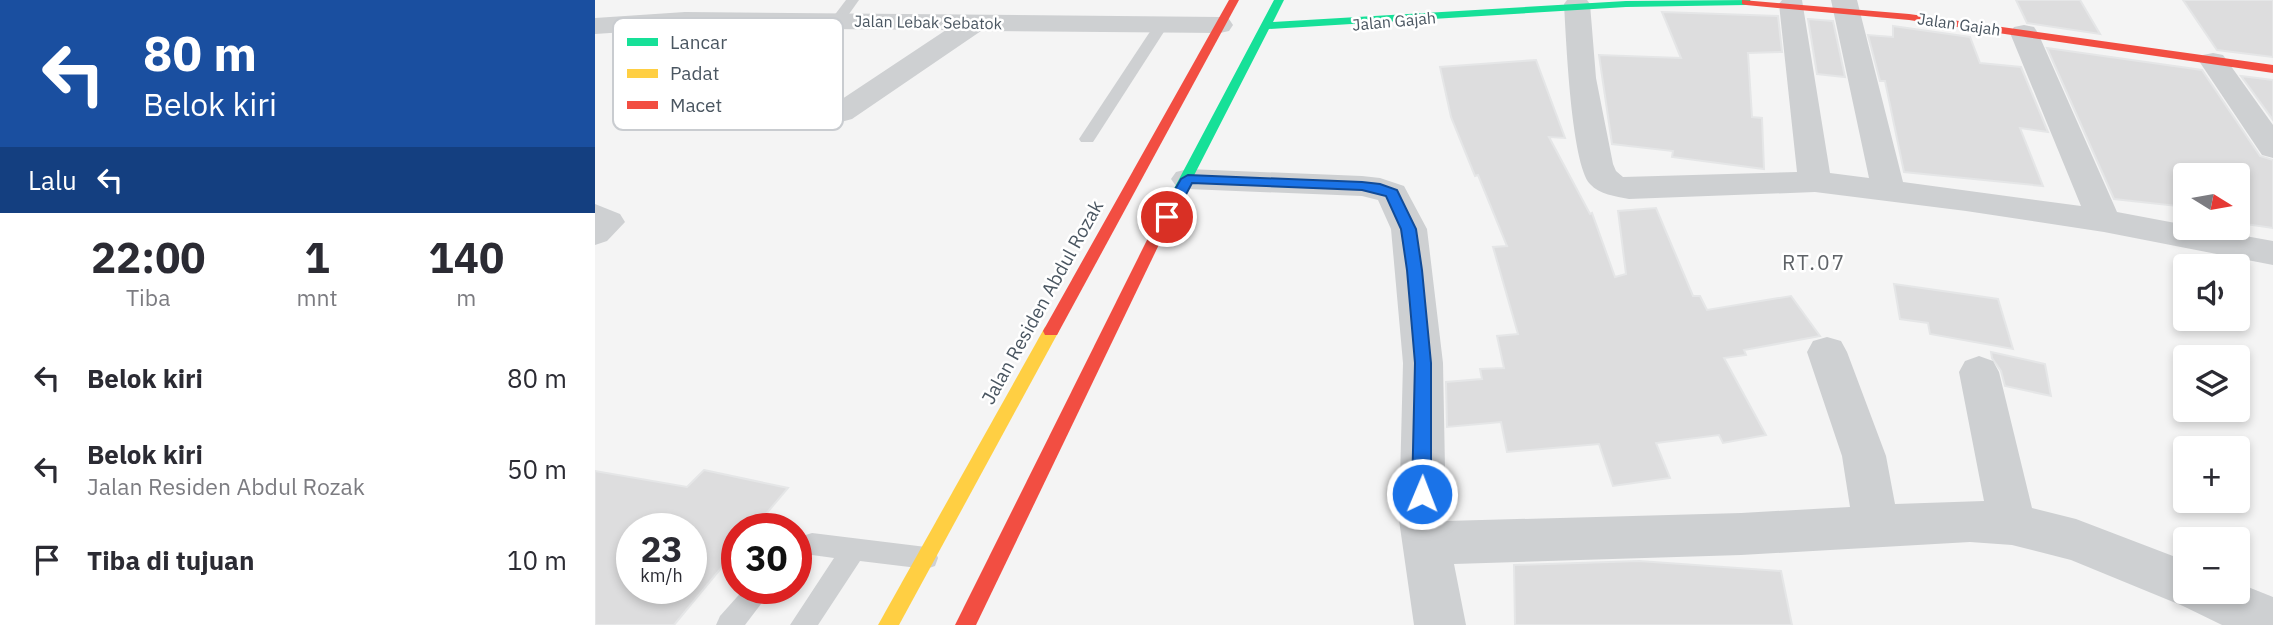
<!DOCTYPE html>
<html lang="id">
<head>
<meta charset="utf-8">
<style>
  :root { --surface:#fff; --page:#f7f7f7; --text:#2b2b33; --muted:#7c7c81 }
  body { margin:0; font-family:"IBM Plex Sans",sans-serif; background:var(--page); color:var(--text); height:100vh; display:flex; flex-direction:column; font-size:26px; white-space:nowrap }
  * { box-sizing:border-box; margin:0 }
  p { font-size:23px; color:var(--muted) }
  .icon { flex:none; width:38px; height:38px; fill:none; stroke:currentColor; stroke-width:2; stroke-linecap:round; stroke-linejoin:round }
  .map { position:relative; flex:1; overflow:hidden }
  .drawer { display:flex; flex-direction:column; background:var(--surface); width:595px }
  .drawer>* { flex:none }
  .guide { background:#1a4fa0; color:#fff; overflow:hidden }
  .needle { width:46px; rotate:101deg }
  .fabs { position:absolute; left:1578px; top:163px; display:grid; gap:14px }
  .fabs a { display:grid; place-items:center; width:77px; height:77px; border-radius:7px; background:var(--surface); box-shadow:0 4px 10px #0003; font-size:35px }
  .speed { position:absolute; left:21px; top:513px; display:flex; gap:14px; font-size:35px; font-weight:700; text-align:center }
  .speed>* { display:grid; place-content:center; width:91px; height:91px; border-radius:50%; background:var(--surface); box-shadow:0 4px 10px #0003; line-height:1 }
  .speed small { font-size:18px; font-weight:400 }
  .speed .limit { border:10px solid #d22; background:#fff; color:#111 }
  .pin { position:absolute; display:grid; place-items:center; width:60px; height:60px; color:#fff; margin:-30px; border:4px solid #fff; border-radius:50%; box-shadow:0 2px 7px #0007 }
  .me { position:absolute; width:77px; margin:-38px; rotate:1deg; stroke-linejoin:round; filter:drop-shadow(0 0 5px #0008) }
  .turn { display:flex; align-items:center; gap:24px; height:147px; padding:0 28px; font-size:32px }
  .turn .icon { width:91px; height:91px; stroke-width:2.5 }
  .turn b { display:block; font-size:49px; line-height:60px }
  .then { display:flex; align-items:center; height:66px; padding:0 28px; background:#0003; gap:14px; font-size:26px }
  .eta { display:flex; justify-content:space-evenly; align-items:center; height:119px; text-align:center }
  .eta b { font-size:42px; font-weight:700; line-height:49px }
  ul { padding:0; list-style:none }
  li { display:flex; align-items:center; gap:21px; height:91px; padding:0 28px }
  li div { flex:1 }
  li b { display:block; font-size:26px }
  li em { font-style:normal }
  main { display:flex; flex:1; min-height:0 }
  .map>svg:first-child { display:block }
</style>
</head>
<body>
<main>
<section class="drawer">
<div class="guide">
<div class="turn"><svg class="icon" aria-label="left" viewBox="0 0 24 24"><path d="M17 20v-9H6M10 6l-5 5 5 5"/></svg><div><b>80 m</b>Belok kiri</div></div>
<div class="then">Lalu<svg class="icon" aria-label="left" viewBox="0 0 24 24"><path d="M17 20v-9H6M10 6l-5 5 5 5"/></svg></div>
</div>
<div class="eta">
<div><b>22:00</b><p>Tiba</p></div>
<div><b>1</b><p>mnt</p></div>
<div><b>140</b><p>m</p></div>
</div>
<ul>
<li><svg class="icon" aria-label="left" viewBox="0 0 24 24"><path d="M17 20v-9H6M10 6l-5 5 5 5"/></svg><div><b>Belok kiri</b></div><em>80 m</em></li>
<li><svg class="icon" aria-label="left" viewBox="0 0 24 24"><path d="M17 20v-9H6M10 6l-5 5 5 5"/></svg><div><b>Belok kiri</b><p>Jalan Residen Abdul Rozak</p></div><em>50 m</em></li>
<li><svg class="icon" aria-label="arrive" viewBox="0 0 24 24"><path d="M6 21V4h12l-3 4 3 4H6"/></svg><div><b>Tiba di tujuan</b></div><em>10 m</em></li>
</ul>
</section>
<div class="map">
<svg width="1678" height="625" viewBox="0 0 1678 625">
  <rect width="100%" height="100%" fill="#f4f4f4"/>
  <g fill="#ddddde" stroke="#e5e6e7" stroke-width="2" fill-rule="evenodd">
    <path d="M1421,0H1485L1505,34L1432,23Z"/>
    <path d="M1588,0H1678V57L1622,50Z"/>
    <path d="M1067,12L1183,16L1187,52L1153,53L1157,117L1167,118L1169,169L1077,157L1078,151L1017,144L1004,55L1086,58Z"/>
    <path d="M1213,19L1238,21L1250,77L1222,74Z"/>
    <path d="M1298,26L1375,37L1385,63L1426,67L1453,132L1425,128L1448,186L1309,172L1290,81H1285L1273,35L1298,37Z"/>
    <path d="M1452,48L1607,70L1665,156L1678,160V228L1643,223V175H1591V207L1519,199Z"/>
    <path d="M941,60L970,138L954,137L995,214L997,213L1020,277L1031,274L1023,211L1061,208L1098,296H1105L1112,310L1196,296L1225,336L1149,350L1151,355L1129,358L1171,435L1128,443L1124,435L1061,443L1075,478L1018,486L1004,444L912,452L906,422L852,427L851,382L887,379L885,369L909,368L902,336L923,334L898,247L912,246L883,175L880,176L856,117L845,67Z"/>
    <path d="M1646,76L1678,80V120Z"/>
    <path d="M1299,284L1403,299L1418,349L1335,334L1333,323L1305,319Z"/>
    <path d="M1396,352L1450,364L1456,396L1410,386L1406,371L1397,358Z"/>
    <path d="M109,470L193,488L159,528H142V549L79,625H0V471L92,487ZM37,528H96V588H37Z"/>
    <path d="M1044,561L1186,571L1197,625H920L919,565Z"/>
  </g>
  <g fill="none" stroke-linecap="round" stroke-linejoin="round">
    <g fill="#ced0d2" fill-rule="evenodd">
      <path d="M251,0H264L247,24H237L235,21Z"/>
      <path d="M567,20L574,24L500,139L498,142H486L484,139L562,21Z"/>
      <path d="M217,533L331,547L340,550L343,558L340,566L331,569L265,561L223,625H195L239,558L217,555L201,560V538Z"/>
      <path d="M150,588H178L150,625H121L125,616Z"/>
    </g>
    <g fill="#ced0d2" fill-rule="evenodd">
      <path d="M972,0H992L995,4L1001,78L1018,164L1021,171L1028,177L1202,172L1184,4L1187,0H1207L1235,173L1274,178L1236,0H1262L1308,182L1486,206L1415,33L1419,27L1429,25L1439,27L1443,33L1522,212L1591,225V228H1606L1678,241V265L1509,232L1371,211L1220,192L1034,199C1020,196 1005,195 995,184C976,163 971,37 969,4Z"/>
      <path d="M90,12L625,17L634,19L638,25L634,31L625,33L386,31L257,119L246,122L235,119L231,113L235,107L351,30L90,28L0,34V18Z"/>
      <path d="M1618,53L1628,55L1678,125V158L1667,155L1604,61L1608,55Z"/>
      <path d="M593,169L767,176L785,178L809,186L832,229L848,363L851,521L1146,513L1255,507L1247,456L1212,352L1218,341L1232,337L1246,341L1252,352L1291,456L1300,504L1389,501L1364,372L1370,361L1384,356L1398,361L1404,372L1437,508L1481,519L1591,561V592H1643V583L1678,597V625H1627L1588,606L1476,560L1417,545L1375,542L1146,555L859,564L871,625H819L804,520L808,363L796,229L783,200L767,196L593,189L581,186L576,179L581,172Z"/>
      <path d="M0,204L25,214L30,222L12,241L0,245Z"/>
    </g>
    <path fill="#16e098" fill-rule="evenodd" d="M679,0H689L678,22L1031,1L1155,0L1156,2L1151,5L1031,7L674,29L570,232L568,235H558L556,232Z"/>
    <path fill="#ffcf43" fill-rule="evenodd" d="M456,325L464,331L304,625H283L450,327Z"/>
    <g fill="#f24e42" fill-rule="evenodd">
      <path d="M634,0H644L462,335H450L448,331Z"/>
      <path d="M1147,0L1314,14L1678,65V73L1314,20L1151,5L1147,4Z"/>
      <path d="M563,227L570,232L381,625H360L556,232Z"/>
    </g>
  </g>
  <path fill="#1a73e8" stroke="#114b97" stroke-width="2" d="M593,175L767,182L785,184L802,190L821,229L827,270L836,363V494L834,500L827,502L820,500L817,494L820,363L812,270L806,229L791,196L767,190L597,183L577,221H566L564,217L586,179Z"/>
  <g text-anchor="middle" stroke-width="5" stroke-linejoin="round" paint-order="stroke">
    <g font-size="16" fill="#4a5661" stroke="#fff">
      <text transform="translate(799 21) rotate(-5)" y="6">Jalan Gajah</text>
      <text transform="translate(333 22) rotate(1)" y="6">Jalan Lebak Sebatok</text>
      <text transform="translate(1364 24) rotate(8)" y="6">Jalan Gajah</text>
    </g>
    <g font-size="19" fill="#4a5661" stroke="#fff">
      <text transform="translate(447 302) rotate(-61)" y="7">Jalan Residen Abdul Rozak</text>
    </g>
    <g font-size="21" letter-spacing="2" fill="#5f6368" stroke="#fff">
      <text x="1219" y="270">RT.07</text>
    </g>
  </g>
  <rect x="18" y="18" width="230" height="112" rx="10" fill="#fff" stroke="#c9ccd0" stroke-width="2"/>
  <rect x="32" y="38" width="31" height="8" fill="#16e098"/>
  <rect x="32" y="69" width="31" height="9" fill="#ffcf43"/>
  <rect x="32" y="101" width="31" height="8" fill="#f24e42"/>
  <g font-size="19" fill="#4a5661">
    <text x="75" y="49">Lancar</text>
    <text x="75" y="80">Padat</text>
    <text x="75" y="112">Macet</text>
  </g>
</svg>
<div class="fabs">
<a><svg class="needle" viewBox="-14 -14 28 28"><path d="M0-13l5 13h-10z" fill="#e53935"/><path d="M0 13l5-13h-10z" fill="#7c7c81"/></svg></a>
<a><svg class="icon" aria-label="sound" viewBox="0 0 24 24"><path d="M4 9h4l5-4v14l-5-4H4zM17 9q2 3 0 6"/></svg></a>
<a><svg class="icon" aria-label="layers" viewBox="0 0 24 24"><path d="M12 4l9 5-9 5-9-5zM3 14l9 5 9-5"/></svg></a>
<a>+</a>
<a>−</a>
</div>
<div class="speed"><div>23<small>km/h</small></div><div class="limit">30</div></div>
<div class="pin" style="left:572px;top:217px;background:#d93025"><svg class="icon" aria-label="arrive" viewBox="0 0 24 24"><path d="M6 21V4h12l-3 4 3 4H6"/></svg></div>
<svg class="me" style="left:827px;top:494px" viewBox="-20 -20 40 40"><circle r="17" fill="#1a73e8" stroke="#fff" stroke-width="3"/><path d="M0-11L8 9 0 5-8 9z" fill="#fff"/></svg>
</div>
</main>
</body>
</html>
